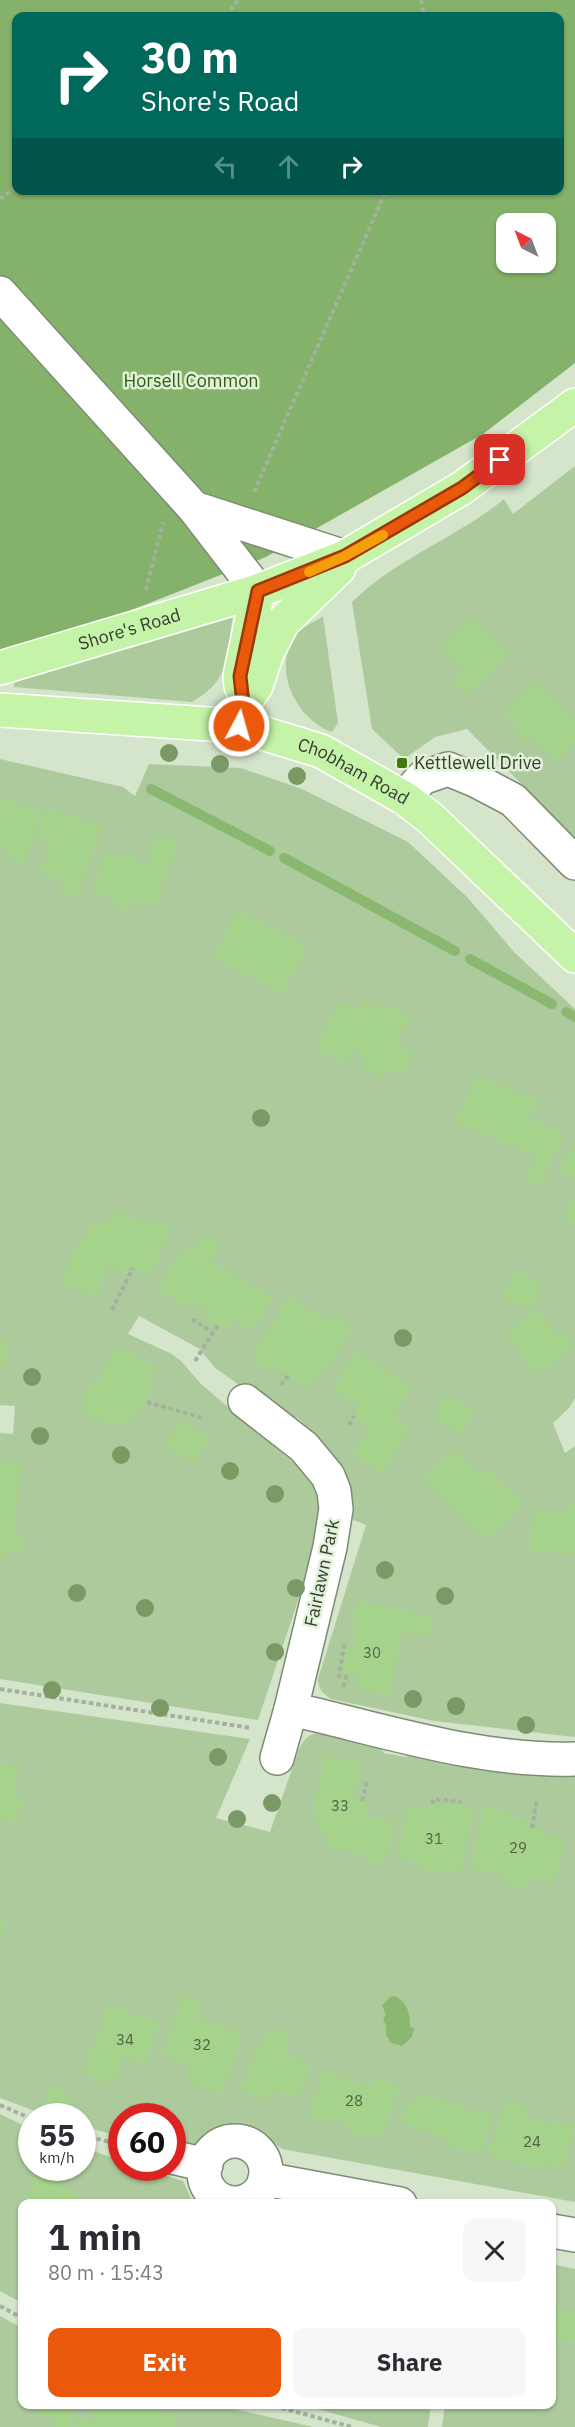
<!DOCTYPE html>
<html lang="en">
<head>
<meta charset="utf-8">
<style>
  :root { --surface:#fff; --page:#f7f7f7; --text:#2b2b33; --muted:#7c7c81; --accent:#ea580c }
  body { margin:0; font-family:"IBM Plex Sans",sans-serif; background:var(--page); color:var(--text); height:100vh; display:flex; flex-direction:column; font-size:22px; white-space:nowrap }
  * { box-sizing:border-box; margin:0 }
  p { font-size:20px; color:var(--muted) }
  .icon { flex:none; width:33px; height:33px; fill:none; stroke:currentColor; stroke-width:2; stroke-linecap:round; stroke-linejoin:round }
  .map { position:relative; flex:1; overflow:hidden }
  .sheet { position:absolute; left:18px; top:2199px; width:538px; height:210px; display:flex; flex-direction:column; background:var(--surface); border-radius:12px; box-shadow:0 2px 4px #0004 }
  .sheet>* { flex:none }
  .hud { position:absolute; left:12px; top:12px; width:552px; height:183px; border-radius:12px; box-shadow:0 2px 4px #0004; background:#00695c; color:#fff; overflow:hidden }
  .needle { width:39px; rotate:318deg }
  .tools { position:absolute; left:496px; top:213px; display:grid; gap:12px }
  .tools a { display:grid; place-items:center; width:60px; height:60px; border-radius:12px; background:var(--surface); box-shadow:0 2px 4px #0004; font-size:30px }
  .speed { position:absolute; left:18px; top:2103px; display:flex; gap:12px; font-size:30px; font-weight:700; text-align:center }
  .speed>* { display:grid; place-content:center; width:78px; height:78px; border-radius:50%; background:var(--surface); box-shadow:0 2px 4px #0004; line-height:1 }
  .speed small { font-size:15px; font-weight:400 }
  .speed .limit { border:9px solid #d22; background:#fff; color:#111 }
  .pin { position:absolute; display:grid; place-items:center; width:51px; height:51px; color:#fff; margin:-26px; border-radius:12px; box-shadow:0 3px 9px #0006 }
  .me { position:absolute; width:66px; margin:-33px; rotate:6deg; stroke-linejoin:round; filter:drop-shadow(0 0 4px #0008) }
  .turn { display:flex; align-items:center; gap:21px; height:126px; padding:0 30px; font-size:27px }
  .turn .icon { width:78px; height:78px; stroke-width:2.5 }
  .turn b { display:block; font-size:42px; line-height:51px }
  .lanes { display:flex; align-items:center; height:57px; padding:0 30px; background:#0003; justify-content:center; gap:30px; direction:ltr }
  .lanes .off { opacity:.35 }
  .round { display:grid; place-items:center; flex:none; width:63px; height:63px; border-radius:12px; background:var(--page) }
  .head { display:flex; align-items:center; justify-content:space-between; height:102px; padding:0 30px }
  h1 { font-size:36px; font-weight:700; line-height:45px }
  .button { display:flex; gap:12px; margin-top:auto; padding:12px 30px }
  .button a { flex:1; height:69px; border-radius:12px; background:var(--accent); color:#fff; font-size:24px; font-weight:700; line-height:69px; text-align:center }
  .button a+a { background:var(--page); color:var(--text) }
  .map>svg:first-child { display:block }
</style>
</head>
<body>
<div class="map">
<svg width="575" height="2427" viewBox="0 0 575 2427">
  <rect width="100%" height="100%" fill="#d4e5cc"/>
  <g fill="#adca9d">
    <path d="M575,466V838L467,729L435,737L404,759L372,729L352,602C397,558 455,539 504,499L513,514Z"/>
    <path d="M233,615C226,657 232,679 192,702L14,687L15,679Z"/>
    <path d="M323,616L338,723L332,732C296,719 271,668 296,635C301,627 315,622 323,616Z"/>
    <path d="M0,759L123,787L135,796L149,764L241,768L302,789L408,842L468,898L514,952L575,1009V1398L569,1408L553,1423L565,1453L575,1446V1737L434,1721L331,1699C323,1693 318,1690 318,1679L366,1525L349,1518L316,1436L297,1417L290,1420L215,1368L200,1349L139,1316L128,1334L172,1354L181,1361L201,1384L301,1469L324,1498L319,1538L258,1720L0,1679V1433L13,1434L15,1406L0,1405Z"/>
    <path d="M0,1703L250,1739L216,1818L270,1832L299,1749C302,1744 304,1738 311,1735C325,1728 364,1743 380,1747L384,1753L406,1757L409,1754L575,1771V2202L282,2149C250,2123 229,2116 196,2146L173,2139L172,2116H122L121,2137L83,2126L82,2116H48L0,2098Z"/>
    <path d="M0,2114L31,2129L32,2168H82L83,2147L121,2161L122,2168H142L183,2181L193,2203L22,2204V2303L0,2291Z"/>
    <path d="M552,2264L575,2269V2427H442L445,2405L552,2404Z"/>
    <path d="M0,2316L22,2328V2404L217,2405L313,2427H0Z"/>
    <path d="M304,2405H431L428,2427H381Z"/>
  </g>
  <path fill="#85b26b" fill-rule="evenodd" d="M0,0H575V363L483,434L266,557L96,624L0,650ZM16,16H560V190H16ZM507,224H546V262H507Z"/>
  <path fill="#8ab870" d="M395,1996C408,2003 410,2013 410,2027L414,2028L412,2037L402,2046L391,2043L386,2035V2026L383,2018L386,2015L382,2005L390,1997Z"/>
  <g fill="none" stroke-linecap="round" stroke-linejoin="round">
    <g stroke="#8ab870" stroke-width="10">
      <path d="M151,789L270,851"/>
      <path d="M284,858L455,951"/>
      <path d="M470,959L552,1004"/>
      <path d="M566,1012L575,1017"/>
    </g>
  </g>
  <g fill="#a5d38b">
    <path d="M471,617L508,653L467,695L453,682L464,671L441,648Z"/>
    <path d="M536,681L575,719V743L557,762L531,737L526,742L515,731L519,728L504,713Z"/>
    <path d="M0,796L41,813L24,864L6,857L9,848L0,846Z"/>
    <path d="M45,808L102,826L77,897L60,891L63,881L40,872L51,841L36,837Z"/>
    <path d="M157,834L179,842L155,906L133,898L130,907L125,910L114,906L113,900L91,892L105,852L122,858L124,852L136,857L135,861L146,865Z"/>
    <path d="M238,911L307,947L283,994L213,958Z"/>
    <path d="M365,1000L381,1009L384,1003L410,1017L395,1044L414,1054L401,1077L387,1069L382,1078L360,1066L365,1057L352,1050L344,1063L315,1048L341,1001L360,1011Z"/>
    <path d="M477,1074L537,1101L529,1119L564,1133L540,1187L526,1181L536,1156L456,1122Z"/>
    <path d="M575,1142V1179L559,1170Z"/>
    <path d="M575,1194V1223L563,1217Z"/>
    <path d="M112,1210L148,1224L150,1219L171,1227L152,1275L128,1266L126,1272L109,1265L96,1297L61,1283L80,1238L85,1240L90,1227L95,1223L106,1225Z"/>
    <path d="M205,1236L217,1241L219,1246L210,1262L272,1297L253,1331L233,1319L227,1330L204,1317L208,1311L192,1301L188,1308L157,1290L183,1248L192,1253L201,1238Z"/>
    <path d="M516,1271L542,1284L530,1310L503,1297Z"/>
    <path d="M289,1297L329,1321L330,1317L337,1314L343,1317L349,1324L350,1332L331,1364L327,1363L310,1388L274,1368L270,1372L250,1360Z"/>
    <path d="M539,1310L555,1335L562,1330L574,1349L535,1374L506,1332Z"/>
    <path d="M0,1339L8,1340L5,1367L0,1366Z"/>
    <path d="M117,1346L156,1367L148,1382L155,1385L142,1410L138,1408L129,1425L119,1420L115,1428L82,1411L86,1404L81,1402L93,1381L98,1383Z"/>
    <path d="M355,1352L411,1386L393,1416L410,1427L383,1473L353,1455L370,1426L353,1416L359,1406L333,1390Z"/>
    <path d="M446,1394L475,1409L462,1433L434,1418Z"/>
    <path d="M181,1420L210,1437L195,1463L165,1447Z"/>
    <path d="M452,1450L477,1474L484,1467L522,1503L487,1540L423,1480Z"/>
    <path d="M0,1461L21,1463L14,1535L23,1536L22,1551L5,1550L4,1558L0,1557Z"/>
    <path d="M571,1503H575V1554L530,1551L533,1511L570,1513Z"/>
    <path d="M357,1601L432,1617L428,1636L403,1631L389,1696L356,1689L359,1676L342,1673L347,1646L353,1647L357,1627L352,1626Z"/>
    <path d="M325,1755L362,1763L354,1799L368,1802L365,1816L395,1822L387,1858L382,1857L380,1865L367,1862L368,1856L325,1846L328,1835L323,1834L316,1827V1813L312,1810Z"/>
    <path d="M0,1762L20,1769L11,1795L23,1799L15,1823L0,1818Z"/>
    <path d="M446,1802L474,1808L461,1871L454,1869L452,1875L417,1868L418,1862L396,1858L408,1804L428,1808L429,1803L445,1806Z"/>
    <path d="M484,1807L512,1813L511,1817L531,1822L530,1828L544,1831L543,1835L564,1840L554,1882L532,1877L529,1890L504,1884L506,1875L470,1867Z"/>
    <path d="M0,1918L6,1920L1,1938H0Z"/>
    <path d="M183,1995L201,2001L196,2017L243,2034L222,2094L186,2080L191,2066L162,2055Z"/>
    <path d="M109,2005L160,2024L145,2064L123,2056L113,2085L83,2074Z"/>
    <path d="M269,2026L290,2034L284,2054L311,2064L298,2099L271,2089L267,2100L240,2090L258,2044L262,2046Z"/>
    <path d="M324,2070L370,2087L374,2077L400,2086L381,2139L368,2134V2138L346,2130L348,2124L333,2118L330,2123L308,2116Z"/>
    <path d="M50,2087L72,2095L68,2110L45,2102Z"/>
    <path d="M422,2093L479,2113L480,2108L494,2114L481,2152L469,2147L468,2152L445,2144L447,2139L400,2122L406,2102L415,2105Z"/>
    <path d="M507,2100L526,2107L523,2117L550,2126L553,2120L575,2127L562,2169L543,2162L541,2167L537,2166L536,2170L488,2153Z"/>
    <path d="M38,2168H65L58,2186L76,2192L72,2204H24Z"/>
    <path d="M22,2207V2235L13,2231Z"/>
    <path d="M556,2309L575,2312V2342L552,2338Z"/>
    <path d="M38,2404L74,2407L71,2427H54L55,2418L36,2415Z"/>
    <path d="M93,2404H129L176,2415L173,2427H74L76,2417L95,2421L96,2416L91,2415Z"/>
  </g>
  <g fill="none" stroke-linecap="round" stroke-linejoin="round">
    <g stroke="#7d8c75" stroke-width="36">
      <g id="minor">
        <path d="M0,293L194,508L258,591"/>
        <path d="M194,508L345,557"/>
        <path d="M404,798L422,778L448,769L475,780L513,800L575,863"/>
        <path d="M245,1401L304,1447L328,1476L334,1491L336,1509L330,1547L291,1709C384,1730 479,1762 575,1759"/>
        <path d="M277,1758L291,1709"/>
        <circle cx="235" cy="2172" r="31"/>
        <path d="M172,2157L206,2165"/>
        <path d="M265,2179L400,2204"/>
        <path d="M552,2231L575,2235"/>
      </g>
    </g>
    <g stroke="#fff" stroke-width="36">
      <g id="major">
        <path id="s1" d="M0,668L258,591L345,557L462,488L575,405"/>
        <path d="M241,686L240,676L258,591"/>
        <path d="M243,704L256,686L267,653L283,622L339,568"/>
        <path id="s2" d="M0,710L239,726L321,751L404,798L429,817L575,956"/>
      </g>
    </g>
    <g stroke="#a4b19d" stroke-width="4" stroke-dasharray="4.5 3" stroke-linecap="butt">
      <path d="M421,0L424,16"/>
      <path d="M226,16L238,0"/>
      <path d="M0,199L16,187"/>
      <path d="M254,492L386,190"/>
      <path d="M146,590L163,522"/>
      <path d="M112,1310L133,1268"/>
      <path d="M192,1319L213,1333"/>
      <path d="M195,1361L218,1325"/>
      <path d="M281,1385L288,1376"/>
      <path d="M147,1402L203,1418"/>
      <path d="M349,1425L354,1416"/>
      <path d="M343,1687L346,1677L339,1676L345,1641"/>
      <path d="M0,1689L251,1728"/>
      <path d="M362,1801L367,1781"/>
      <path d="M432,1804L434,1799L462,1802"/>
      <path d="M532,1828L537,1799"/>
      <path d="M0,2105L32,2119"/>
      <path d="M82,2135L122,2145"/>
      <path d="M0,2306L22,2318"/>
      <path d="M267,2404L352,2427"/>
    </g>
    <use href="#minor" stroke="#fff" stroke-width="33"/>
    <use href="#major" stroke="#c5f3a8" stroke-width="33"/>
  </g>
  <g fill="#7b9965">
    <circle cx="169" cy="753" r="9"/>
    <circle cx="220" cy="764" r="9"/>
    <circle cx="297" cy="776" r="9"/>
    <circle cx="261" cy="1118" r="9"/>
    <circle cx="403" cy="1338" r="9"/>
    <circle cx="32" cy="1377" r="9"/>
    <circle cx="40" cy="1436" r="9"/>
    <circle cx="121" cy="1455" r="9"/>
    <circle cx="230" cy="1471" r="9"/>
    <circle cx="275" cy="1494" r="9"/>
    <circle cx="385" cy="1570" r="9"/>
    <circle cx="296" cy="1588" r="9"/>
    <circle cx="77" cy="1593" r="9"/>
    <circle cx="445" cy="1596" r="9"/>
    <circle cx="145" cy="1608" r="9"/>
    <circle cx="275" cy="1652" r="9"/>
    <circle cx="52" cy="1690" r="9"/>
    <circle cx="413" cy="1699" r="9"/>
    <circle cx="456" cy="1706" r="9"/>
    <circle cx="160" cy="1708" r="9"/>
    <circle cx="526" cy="1725" r="9"/>
    <circle cx="218" cy="1757" r="9"/>
    <circle cx="272" cy="1803" r="9"/>
    <circle cx="237" cy="1819" r="9"/>
  </g>
  <g fill="none" stroke-linecap="round" stroke-linejoin="round">
    <g stroke="#983908" stroke-width="15">
      <path id="route" d="M239,726L243,704L240,676L258,591L345,556L462,488L500,460"/>
    </g>
    <use href="#route" stroke="#ea580c" stroke-width="10"/>
    <path stroke="#f59e0b" stroke-width="10" d="M309,572L345,556L383,535"/>
  </g>
  <rect fill="#41790f" stroke="#e1f2d9" stroke-width="2" x="396" y="757" width="12" height="12" rx="3"/>
  <g text-anchor="middle" stroke-width="5" stroke-linejoin="round" paint-order="stroke">
    <g font-size="15" fill="#516248">
      <text x="372" y="1658">30</text>
      <text x="340" y="1811">33</text>
      <text x="434" y="1844">31</text>
      <text x="518" y="1853">29</text>
      <text x="125" y="2045">34</text>
      <text x="202" y="2050">32</text>
      <text x="354" y="2106">28</text>
      <text x="532" y="2147">24</text>
    </g>
    <g font-size="18" fill="#325b11" stroke="#e1f2d9">
      <text x="191" y="387">Horsell Common</text>
    </g>
    <g font-size="18" fill="#353c32" stroke="#e1f2d9">
      <text dy="6" stroke="none"><textPath href="#s1" startOffset="135">Shore's Road</textPath></text>
      <text dy="6" stroke="none"><textPath href="#s2" startOffset="363">Chobham Road</textPath></text>
      <text transform="translate(322 1573) rotate(-78)" y="6">Fairlawn Park</text>
    </g>
    <g font-size="18" fill="#353c32" stroke="#e1f2d9" text-anchor="start">
      <text x="414" y="769">Kettlewell Drive</text>
    </g>
  </g>
</svg>
<div class="tools">
<a><svg class="needle" viewBox="-14 -14 28 28"><path d="M0-13l5 13h-10z" fill="#e53935"/><path d="M0 13l5-13h-10z" fill="#7c7c81"/></svg></a>
</div>
<div class="speed"><div>55<small>km/h</small></div><div class="limit">60</div></div>
<div class="pin" style="left:500px;top:460px;background:#d93025"><svg class="icon" aria-label="arrive" viewBox="0 0 24 24"><path d="M6 21V4h12l-3 4 3 4H6"/></svg></div>
<svg class="me" style="left:239px;top:726px" viewBox="-20 -20 40 40"><circle r="17" fill="#ea580c" stroke="#fff" stroke-width="3"/><path d="M0-11L8 9 0 5-8 9z" fill="#fff"/></svg>
<div class="hud">
<div class="turn"><svg class="icon" aria-label="right" viewBox="0 0 24 24"><path d="M7 20v-9h11M14 6l5 5-5 5"/></svg><div><b>30 m</b>Shore's Road</div></div>
<div class="lanes"><svg class="icon off" aria-label="left" viewBox="0 0 24 24"><path d="M17 20v-9H6M10 6l-5 5 5 5"/></svg><svg class="icon off" aria-label="ahead" viewBox="0 0 24 24"><path d="M12 20V5M6 11l6-6 6 6"/></svg><svg class="icon" aria-label="right" viewBox="0 0 24 24"><path d="M7 20v-9h11M14 6l5 5-5 5"/></svg></div>
</div>
<section class="sheet">
<div class="head"><div><h1>1 min</h1><p>80 m · 15:43</p></div><a class="round"><svg class="icon" aria-label="close" viewBox="0 0 24 24"><path d="M6 6l12 12M18 6L6 18"/></svg></a></div>
<div class="button"><a>Exit</a><a>Share</a></div>
</section>
</div>
</body>
</html>
